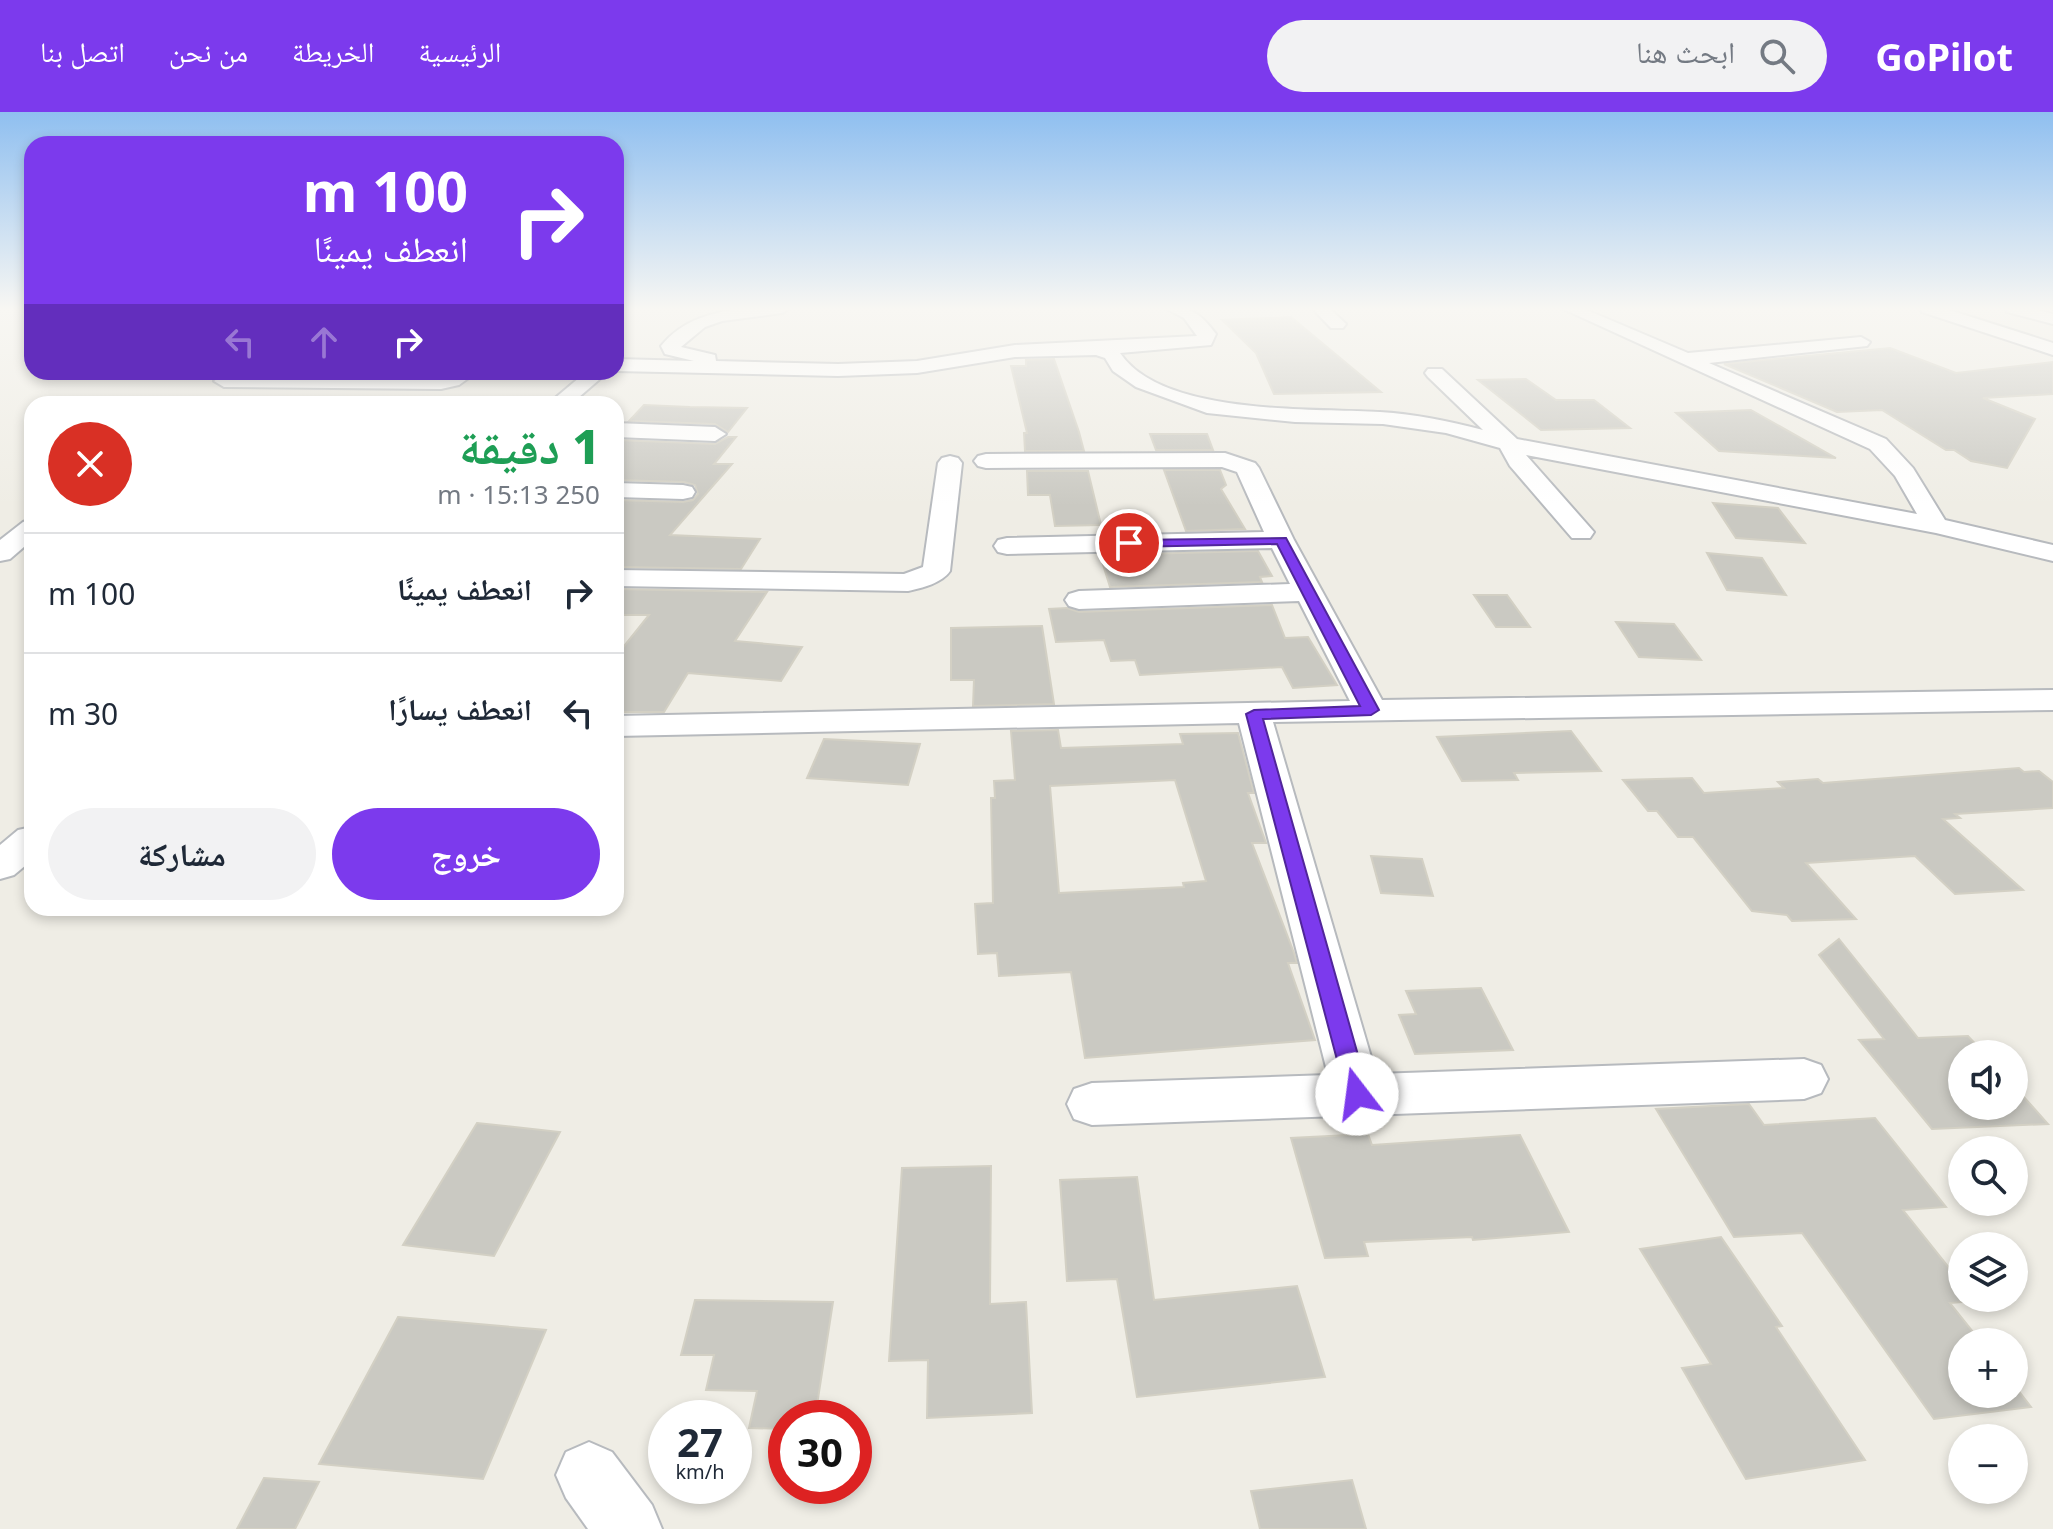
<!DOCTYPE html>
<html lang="ar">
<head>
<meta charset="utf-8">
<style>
  :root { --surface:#fff; --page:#f2f2f3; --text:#1f2937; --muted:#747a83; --line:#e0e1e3; --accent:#7c3aed }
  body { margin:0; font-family:"Noto Sans","Noto Naskh Arabic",sans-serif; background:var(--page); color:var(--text); direction:rtl; height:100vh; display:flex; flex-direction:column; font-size:30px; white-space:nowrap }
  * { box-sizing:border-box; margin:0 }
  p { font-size:26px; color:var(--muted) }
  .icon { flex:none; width:44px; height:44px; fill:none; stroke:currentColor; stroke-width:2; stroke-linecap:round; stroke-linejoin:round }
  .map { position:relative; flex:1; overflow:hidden; direction:ltr }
  .sheet { position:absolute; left:24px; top:284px; width:600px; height:520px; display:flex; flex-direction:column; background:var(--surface); border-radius:24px; box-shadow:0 4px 12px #0003; direction:rtl }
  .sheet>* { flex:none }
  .top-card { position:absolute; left:24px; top:24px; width:600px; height:244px; border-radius:24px; box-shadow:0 4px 12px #0003; direction:rtl; background:#7c3aed; color:#fff; overflow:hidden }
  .controls { position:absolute; left:1948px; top:928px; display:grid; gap:16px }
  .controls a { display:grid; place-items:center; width:80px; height:80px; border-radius:50%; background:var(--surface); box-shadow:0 4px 12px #0003; font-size:40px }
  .speed { position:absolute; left:648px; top:1288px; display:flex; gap:16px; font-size:40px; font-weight:700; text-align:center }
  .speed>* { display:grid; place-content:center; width:104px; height:104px; border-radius:50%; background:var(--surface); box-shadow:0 4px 12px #0003; line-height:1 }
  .speed small { font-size:20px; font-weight:400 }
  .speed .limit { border:12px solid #d22; background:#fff; color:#111 }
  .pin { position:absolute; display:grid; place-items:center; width:68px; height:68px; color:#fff; margin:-34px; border:4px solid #fff; border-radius:50%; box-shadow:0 2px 8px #0007 }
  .me { position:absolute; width:88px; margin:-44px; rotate:345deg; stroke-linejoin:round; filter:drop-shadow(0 0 6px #0008) }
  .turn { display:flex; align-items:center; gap:28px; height:168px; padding:0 24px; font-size:36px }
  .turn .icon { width:104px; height:104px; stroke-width:2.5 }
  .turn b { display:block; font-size:56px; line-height:68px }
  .lanes { display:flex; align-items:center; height:76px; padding:0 24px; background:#0003; justify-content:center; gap:40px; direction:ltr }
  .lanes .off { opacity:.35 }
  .round { display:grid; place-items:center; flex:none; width:84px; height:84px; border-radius:42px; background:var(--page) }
  .overview { display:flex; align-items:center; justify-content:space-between; height:136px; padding:0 24px }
  h1 { font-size:48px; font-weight:800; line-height:60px; color:#1e9e55 }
  .primary-button { display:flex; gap:16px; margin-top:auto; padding:16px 24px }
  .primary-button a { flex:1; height:92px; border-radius:48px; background:var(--accent); color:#fff; font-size:32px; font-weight:800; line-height:92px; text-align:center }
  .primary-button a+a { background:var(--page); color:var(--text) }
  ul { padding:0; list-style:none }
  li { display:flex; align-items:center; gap:24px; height:120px; padding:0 24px; border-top:2px solid var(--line) }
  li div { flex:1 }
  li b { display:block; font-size:30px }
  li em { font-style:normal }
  header { display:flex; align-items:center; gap:48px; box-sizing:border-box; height:112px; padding:0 40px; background:var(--accent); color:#fff }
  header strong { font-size:38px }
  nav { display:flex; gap:44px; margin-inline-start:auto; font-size:28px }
  .search { width:560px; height:72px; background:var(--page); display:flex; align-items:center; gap:20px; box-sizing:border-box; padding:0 28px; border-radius:44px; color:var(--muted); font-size:30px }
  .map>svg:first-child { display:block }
</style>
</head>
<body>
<header>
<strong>GoPilot</strong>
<div class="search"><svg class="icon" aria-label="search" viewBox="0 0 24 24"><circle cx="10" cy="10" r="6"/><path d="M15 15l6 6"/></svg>ابحث هنا</div>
<nav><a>الرئيسية</a><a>الخريطة</a><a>من نحن</a><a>اتصل بنا</a></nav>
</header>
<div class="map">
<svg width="2053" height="1417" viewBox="0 0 2053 1417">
  <rect width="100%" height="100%" fill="#efede5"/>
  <g fill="#cac9c2" stroke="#d3d0c4" stroke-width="2" fill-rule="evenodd">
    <path d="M1291,205L1381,280L1274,282L1256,241L1222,208Z"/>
    <path d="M1890,236L1956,261L2053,250V282L1983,286L2035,307L2007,356L1971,349L1954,338H1946L1882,298L1837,300L1724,252Z"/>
    <path d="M1054,247L1079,320L1084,339H1025L1024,321H1027L1011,254H1026V248Z"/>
    <path d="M1526,267L1556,288H1594L1630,316L1541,318L1478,268Z"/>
    <path d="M644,293L690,295L747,296L728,320L715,312L629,309Z"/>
    <path d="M1751,298L1836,346L1719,339L1676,301Z"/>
    <path d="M1150,322H1207L1213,338H1156Z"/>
    <path d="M728,325H736L714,352H732L670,423L760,427L741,457L616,455V388L683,390L693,388L698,382L695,373L684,370L616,368V328L715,332Z"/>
    <path d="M1164,358H1220L1226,373L1221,377L1245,417L1186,419Z"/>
    <path d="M1027,359H1088L1101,413L1055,414L1050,383H1028Z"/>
    <path d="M1713,391L1778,396L1805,431L1736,426Z"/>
    <path d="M1258,439L1272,464L1260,465L1262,470L1110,475L1100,443Z"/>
    <path d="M1707,441L1762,446L1786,483L1727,478Z"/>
    <path d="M616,477L767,480L735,529L802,535L781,569L688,561L664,600H616V544L649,503H616Z"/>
    <path d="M1474,483H1507L1530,515H1496Z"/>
    <path d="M1272,493L1285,526L1308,525L1337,573L1293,576L1282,555L1140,563L1135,548L1111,549L1104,528L1056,530L1049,497L1067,496L1079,500Z"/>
    <path d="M1616,510L1674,512L1701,548L1639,545Z"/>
    <path d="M1042,514L1054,592L973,594L974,568H951V516Z"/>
    <path d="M1058,618L1061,636L1183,632L1180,622L1238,621L1254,681H1248L1266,731H1252L1294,841L1297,851H1288L1315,928L1085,946L1071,860L999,864L997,841L978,842L975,792L993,791L991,686H995L994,669L1015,668L1011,619ZM1175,668L1206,769L1183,771L1184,775L1059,781L1050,674Z"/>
    <path d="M1571,619L1601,659L1514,661L1518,668L1462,669L1437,625Z"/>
    <path d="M824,627L920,632L908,673L807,666Z"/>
    <path d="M2019,656L2024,660L2039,659L2053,670V696L1955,702L1960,706L1943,707L2023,778L1955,782L1915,744L1806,751L1856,807L1792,809L1787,803L1752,799L1693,725H1678L1657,699H1648L1623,668L1692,666L1704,681L1784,676L1778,670L1818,667L1823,671Z"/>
    <path d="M1371,744L1422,747L1433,784L1381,781Z"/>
    <path d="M1839,827L1918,926L1968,924L1985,942H1962V994H2014V974L2048,1012L1932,1017L1859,928L1884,927L1819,843Z"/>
    <path d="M1481,876L1513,938L1415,942L1399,903L1416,902L1406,879Z"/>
    <path d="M1749,992L1764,1013L1875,1006L1946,1095L1903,1098L1962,1172V1186L1975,1189L1950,1191L1981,1230H1962V1282H2014V1273L2031,1295L1934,1307L1802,1121L1734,1125L1656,997Z"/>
    <path d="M477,1011L560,1020L494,1144L403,1133Z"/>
    <path d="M1368,1022L1372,1033L1520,1023L1569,1120L1473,1128L1472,1125L1364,1130L1368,1144L1325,1146L1291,1026Z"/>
    <path d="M991,1054L990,1192L1026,1190L1032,1301L927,1306L928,1248L889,1249L902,1056Z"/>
    <path d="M1137,1065L1154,1188L1297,1174L1325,1265L1137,1285L1117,1167L1067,1169L1060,1068Z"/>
    <path d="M1721,1125L1782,1214L1776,1215L1865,1348L1746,1367L1682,1256L1711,1252L1640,1137Z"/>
    <path d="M695,1188L833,1190L815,1306H786V1317L749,1316L757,1279L706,1278L714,1243H681Z"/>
    <path d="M398,1205L546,1218L483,1367L319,1352Z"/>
    <path d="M264,1366L319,1370L295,1417H237Z"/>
    <path d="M1352,1368L1366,1417H1260L1251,1379Z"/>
  </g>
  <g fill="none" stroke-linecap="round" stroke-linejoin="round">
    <g stroke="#b7babe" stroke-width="4">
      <g id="street">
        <path d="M746,196H790L782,201L722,209L705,215L681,235L715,243L716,249L838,252L917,249L1015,233L1197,224L1184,206L1165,196C1191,194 1200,201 1216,222L1211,233L1120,241C1162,304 1313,296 1380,300C1415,302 1449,309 1483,318L1428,265L1425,261L1428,257H1442L1517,327L1917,402L1895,364L1870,337L1561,196H1582L1688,241L1861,225L1870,230L1867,234L1709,251L1886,327L1913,356L1945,408L2053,433V449L1936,421L1526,343L1594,420L1590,426H1572L1510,354L1500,336L1446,321L1383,312L1295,310L1207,301L1136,275L1113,259L1105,246L1096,243L1015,245L917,261L838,264L616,259V247L694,249L665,242L661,234C683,207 713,200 746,196Z"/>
        <path d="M1312,196H1329L1346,212L1343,216H1331Z"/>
        <path d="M1920,196H1943L2053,231V243L1922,200Z"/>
        <path d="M2005,196H2030L2053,202V212L2007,200Z"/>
        <path d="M453,260H477L459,273L441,277L224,275L214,269L224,263L441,265Z"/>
        <path d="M586,260H608L571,292H548Z"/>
        <path d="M616,311L715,315L726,322L715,329L616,325Z"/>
        <path d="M1225,341L1255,351L1259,356L1294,428L1382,588L2053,578V598L1273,610L1376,962L1804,947L1821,953L1828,967L1821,981L1804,987L1092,1013L1074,1007L1067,992L1074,977L1092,971L1328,963L1239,611L616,624V604L1350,589L1299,489L1079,497L1069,494L1065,488L1069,482L1079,479L1290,472L1272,436L1007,442L998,440L994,434L998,428L1007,426L1264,420L1237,360L1222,355L986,356L978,354L974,349L978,344L986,342Z"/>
        <path d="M950,344L958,346L962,351L950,459C942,471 922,476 908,479L616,474V458L904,462L923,455L938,351L942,346Z"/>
        <path d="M616,371L683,373L692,375L695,380L692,385L683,387L616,385Z"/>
        <path d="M32,407V428L10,447L0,449V428L23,410Z"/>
        <path d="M32,715V748L14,763L0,767V733L18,718Z"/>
        <path d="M589,1330L612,1340L652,1393L662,1417H588L566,1386L556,1363L566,1340Z"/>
      </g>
    </g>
    <use href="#street" fill="#fff" fill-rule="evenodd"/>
  </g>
  <linearGradient id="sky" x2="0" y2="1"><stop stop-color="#8fbff0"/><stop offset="0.5" stop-color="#f8f7f3"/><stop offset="1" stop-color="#f8f7f3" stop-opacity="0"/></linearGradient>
  <rect width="2053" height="394" fill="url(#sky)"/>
  <path fill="#7c3aed" stroke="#51269a" stroke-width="2" d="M1286,426L1379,598L1371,603L1263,607L1369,982L1366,989L1357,992L1349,989L1346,982L1246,602L1254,598L1360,594L1277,432L1129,435L1123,431L1129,428Z"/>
</svg>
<div class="controls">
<a><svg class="icon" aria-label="sound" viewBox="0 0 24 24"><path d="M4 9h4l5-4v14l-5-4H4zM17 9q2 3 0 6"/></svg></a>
<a><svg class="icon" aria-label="search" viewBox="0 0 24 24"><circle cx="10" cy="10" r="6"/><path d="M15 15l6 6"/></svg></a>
<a><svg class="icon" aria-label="layers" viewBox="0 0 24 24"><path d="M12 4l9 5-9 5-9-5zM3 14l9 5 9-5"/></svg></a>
<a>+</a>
<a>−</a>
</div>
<div class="speed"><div>27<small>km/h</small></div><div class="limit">30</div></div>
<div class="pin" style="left:1129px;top:431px;background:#d93025"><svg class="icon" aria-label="arrive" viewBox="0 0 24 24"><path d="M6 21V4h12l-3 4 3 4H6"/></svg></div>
<svg class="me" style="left:1357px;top:982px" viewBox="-20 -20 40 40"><circle r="19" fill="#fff"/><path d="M0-13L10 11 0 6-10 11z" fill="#7c3aed"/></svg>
<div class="top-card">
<div class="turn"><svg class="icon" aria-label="right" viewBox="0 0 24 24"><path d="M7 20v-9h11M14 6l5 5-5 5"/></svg><div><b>100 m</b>انعطف يمينًا</div></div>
<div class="lanes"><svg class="icon off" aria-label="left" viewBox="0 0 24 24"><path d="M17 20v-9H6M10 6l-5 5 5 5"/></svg><svg class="icon off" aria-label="ahead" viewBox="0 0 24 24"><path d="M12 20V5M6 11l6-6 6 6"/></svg><svg class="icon" aria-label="right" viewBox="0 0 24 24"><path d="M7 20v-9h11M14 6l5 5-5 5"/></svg></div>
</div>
<section class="sheet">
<div class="overview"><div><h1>1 دقيقة</h1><p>250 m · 15:13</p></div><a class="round" style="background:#d93025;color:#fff"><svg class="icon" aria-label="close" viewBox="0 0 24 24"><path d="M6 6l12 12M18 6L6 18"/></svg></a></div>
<ul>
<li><svg class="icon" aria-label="right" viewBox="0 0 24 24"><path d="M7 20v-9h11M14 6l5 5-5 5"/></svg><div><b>انعطف يمينًا</b></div><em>100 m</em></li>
<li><svg class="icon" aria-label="left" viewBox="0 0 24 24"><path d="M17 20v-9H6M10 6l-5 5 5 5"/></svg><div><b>انعطف يسارًا</b></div><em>30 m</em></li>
</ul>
<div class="primary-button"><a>خروج</a><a>مشاركة</a></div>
</section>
</div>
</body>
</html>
